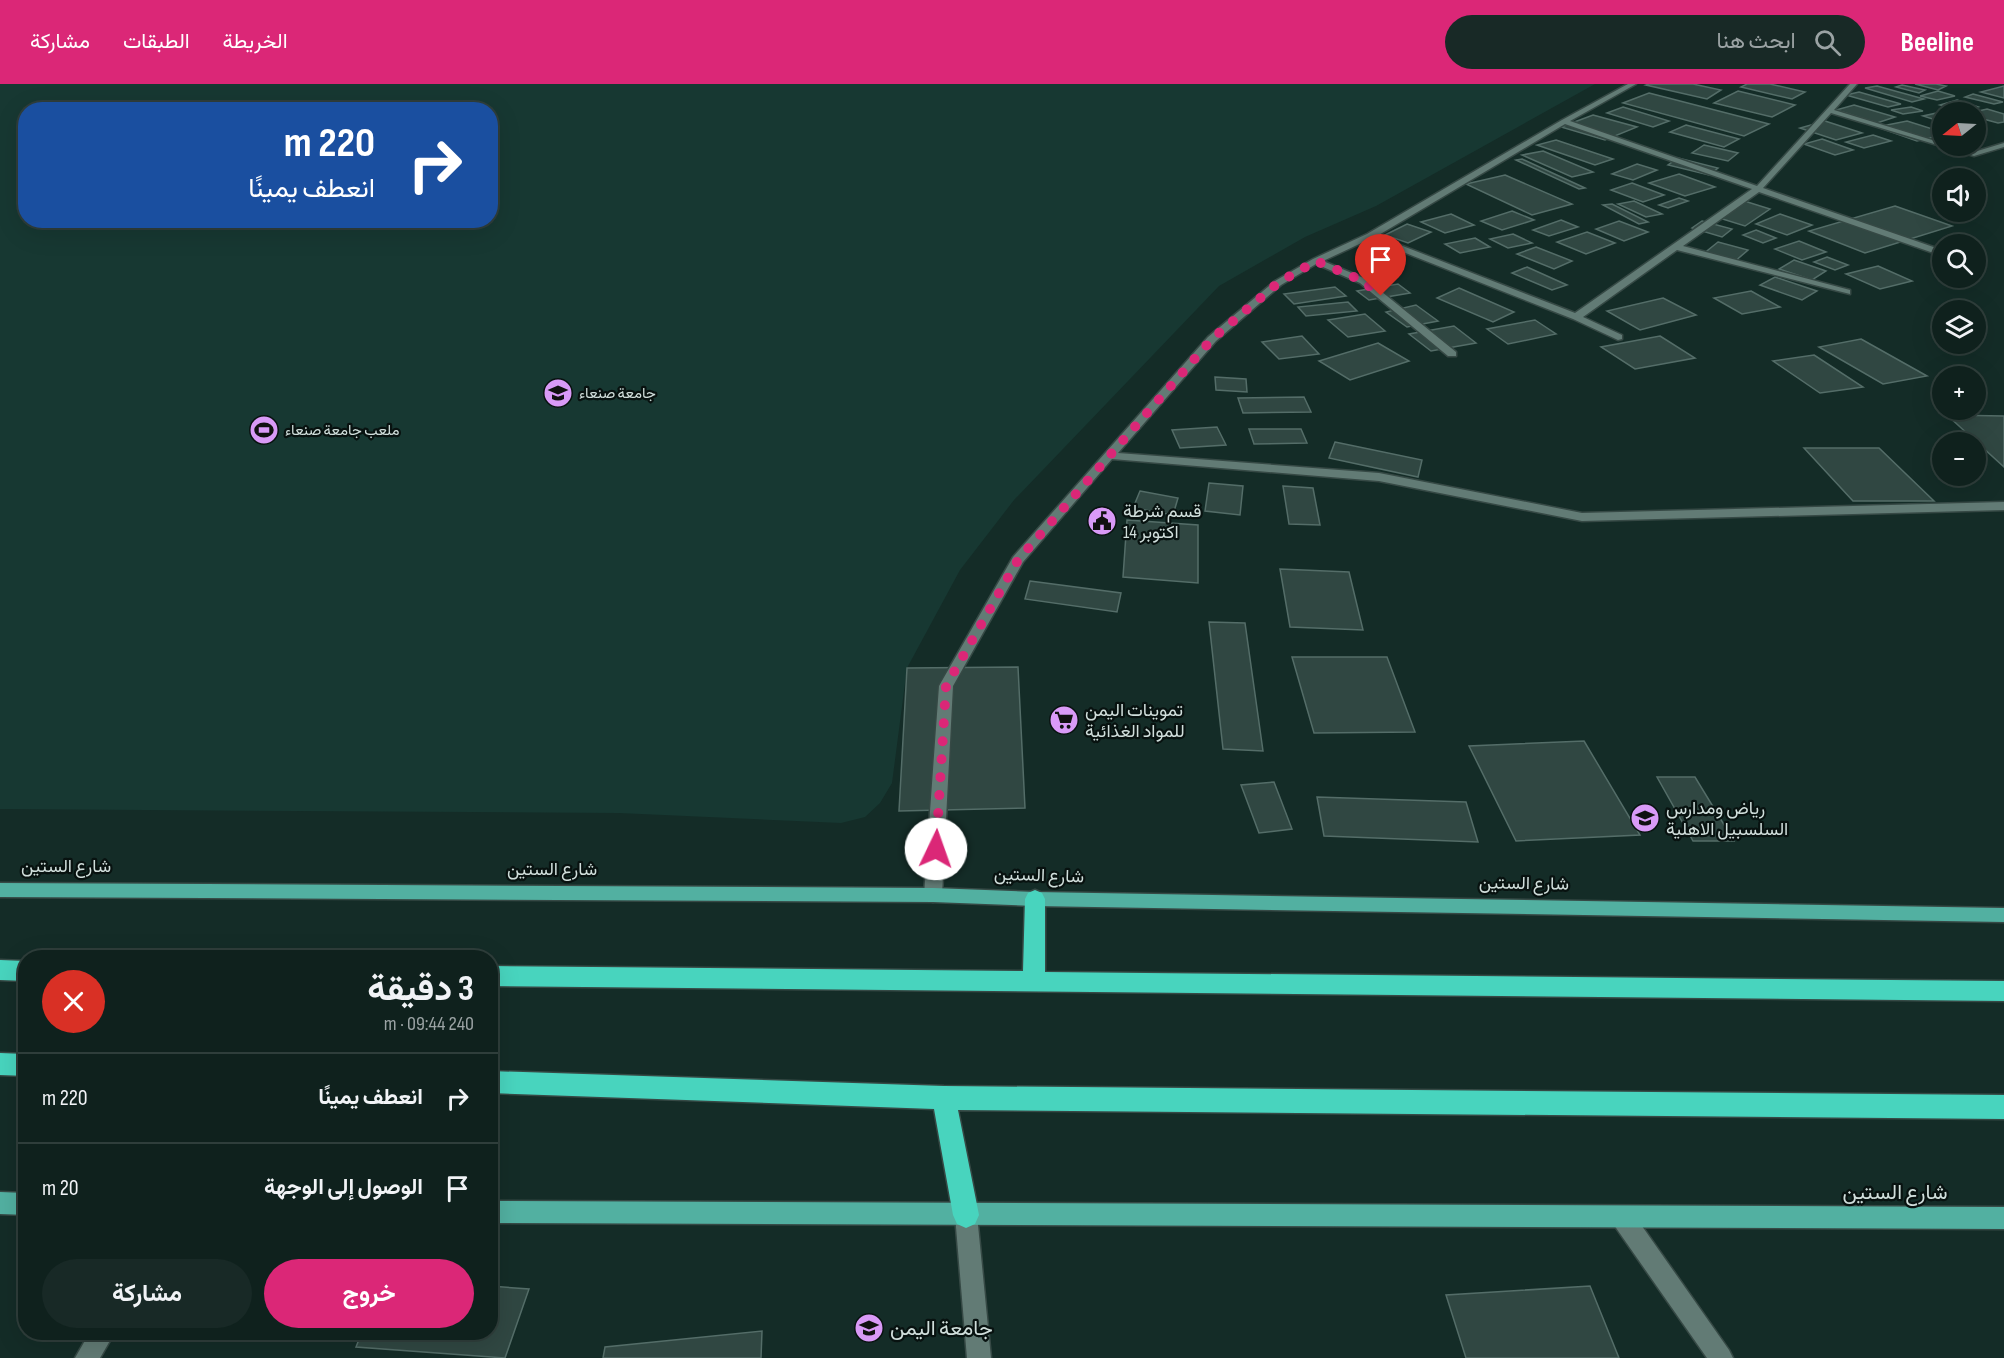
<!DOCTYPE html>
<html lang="ar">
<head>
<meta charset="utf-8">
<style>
  :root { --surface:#0f211d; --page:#182926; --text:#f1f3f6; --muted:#9ba3a4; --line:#2f3e3b; --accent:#db2777 }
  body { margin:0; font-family:"Sofia Sans Condensed",Vazirmatn,sans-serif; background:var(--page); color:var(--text); direction:rtl; height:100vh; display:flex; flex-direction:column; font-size:22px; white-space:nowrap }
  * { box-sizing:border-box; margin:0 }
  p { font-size:20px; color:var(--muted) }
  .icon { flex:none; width:33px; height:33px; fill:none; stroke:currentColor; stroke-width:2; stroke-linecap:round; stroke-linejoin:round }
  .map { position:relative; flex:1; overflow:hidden; direction:ltr }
  .drawer { position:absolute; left:18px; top:866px; width:480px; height:390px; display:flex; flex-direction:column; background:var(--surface); border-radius:24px; box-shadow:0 6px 24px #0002,0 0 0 2px var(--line); direction:rtl }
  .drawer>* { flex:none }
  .guide { position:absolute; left:18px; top:18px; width:480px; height:126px; border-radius:24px; box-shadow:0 6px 24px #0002,0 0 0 2px var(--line); direction:rtl; background:#1a4fa0; color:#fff; overflow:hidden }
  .needle { width:39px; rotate:252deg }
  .tools { position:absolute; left:1932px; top:18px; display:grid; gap:12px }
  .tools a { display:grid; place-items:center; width:54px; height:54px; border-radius:50%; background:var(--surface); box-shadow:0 6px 24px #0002,0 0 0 2px var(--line); font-size:30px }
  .pin { position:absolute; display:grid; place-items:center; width:51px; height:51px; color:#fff; margin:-62px -26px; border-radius:50% 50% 50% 0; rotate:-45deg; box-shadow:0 0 6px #0007 }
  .pin .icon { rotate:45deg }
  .me { position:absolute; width:66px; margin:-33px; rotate:3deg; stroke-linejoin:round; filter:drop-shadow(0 0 4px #0008) }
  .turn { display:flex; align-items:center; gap:21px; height:126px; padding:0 24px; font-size:27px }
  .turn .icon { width:78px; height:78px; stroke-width:2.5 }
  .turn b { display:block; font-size:42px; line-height:51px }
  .round { display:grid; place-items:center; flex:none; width:63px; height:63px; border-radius:32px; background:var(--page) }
  .head { display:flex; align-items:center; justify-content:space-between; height:102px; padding:0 24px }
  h1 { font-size:36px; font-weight:700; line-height:45px }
  .cta { display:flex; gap:12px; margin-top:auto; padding:12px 24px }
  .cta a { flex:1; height:69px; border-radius:36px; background:var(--accent); color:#fff; font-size:24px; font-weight:700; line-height:69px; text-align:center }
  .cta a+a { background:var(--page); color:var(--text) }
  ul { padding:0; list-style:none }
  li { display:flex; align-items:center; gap:18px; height:90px; padding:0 24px; border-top:2px solid var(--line) }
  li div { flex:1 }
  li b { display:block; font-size:22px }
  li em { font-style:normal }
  header { display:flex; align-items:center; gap:36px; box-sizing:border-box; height:84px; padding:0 30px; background:var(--accent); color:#fff }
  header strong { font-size:28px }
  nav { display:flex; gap:33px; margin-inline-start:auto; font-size:21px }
  .search { width:420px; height:54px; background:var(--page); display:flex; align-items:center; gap:15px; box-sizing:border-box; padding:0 21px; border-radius:33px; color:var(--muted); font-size:22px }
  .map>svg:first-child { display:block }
</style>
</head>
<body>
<header>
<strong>Beeline</strong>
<div class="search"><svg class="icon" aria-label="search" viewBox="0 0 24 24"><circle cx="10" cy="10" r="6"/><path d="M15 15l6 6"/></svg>ابحث هنا</div>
<nav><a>الخريطة</a><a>الطبقات</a><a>مشاركة</a></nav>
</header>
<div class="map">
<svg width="2004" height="1274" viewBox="0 0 2004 1274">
  <rect width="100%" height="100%" fill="#142c27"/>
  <path fill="#173832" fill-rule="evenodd" d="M0,0H1595L1376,122L1305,153L1219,202L1014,416L960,486L907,584L892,699L880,719L865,733L841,739L619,729L0,725ZM26,26H490V136H26Z"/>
  <g fill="#304742" stroke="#546d68" stroke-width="1.5">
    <path d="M1649,0H1693L1721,6L1707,15L1646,1Z"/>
    <path d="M1747,0H1770L1805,8L1792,15L1741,3Z"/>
    <path d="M1915,0H1936L1946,2L1938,6Z"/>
    <path d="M1902,1L1925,6L1919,9L1896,3Z"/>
    <path d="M1877,2L1924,15L1912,18L1865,4Z"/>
    <path d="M2004,2V14L1981,8Z"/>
    <path d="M1738,7L1795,21L1772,33L1714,19Z"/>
    <path d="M1938,7L1955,12L1937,16L1920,12Z"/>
    <path d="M1859,8L1901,20L1888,23L1846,11Z"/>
    <path d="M1649,9L1769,40L1744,52L1623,19Z"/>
    <path d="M1973,10L2003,18L1994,20L1965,13Z"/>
    <path d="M1957,16L1978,23L1961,27L1940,21Z"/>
    <path d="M1854,21L1895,33L1877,39L1836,26Z"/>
    <path d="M1623,23L1669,37L1653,43L1607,29Z"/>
    <path d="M1911,23L1923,27L1903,30L1891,26Z"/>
    <path d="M1987,25L2004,30V38L1998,39L1976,33L1974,28Z"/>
    <path d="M1941,28H1944L1942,38L1923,32Z"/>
    <path d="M1593,31L1637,43L1605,56L1561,43Z"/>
    <path d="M1825,37L1862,49L1836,56L1800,44Z"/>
    <path d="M1907,37L1942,48V51L1917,57L1877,43Z"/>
    <path d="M1686,41L1739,55L1724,63L1670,48Z"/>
    <path d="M1873,51L1891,57L1864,64L1846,58Z"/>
    <path d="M1822,55L1853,66L1835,71L1804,60Z"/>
    <path d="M1556,56L1613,75L1595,81L1537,61Z"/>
    <path d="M1704,61L1738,69L1728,77L1692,69Z"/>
    <path d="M1543,67L1593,88L1572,93L1522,71Z"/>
    <path d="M1678,74L1718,84L1709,91L1668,81Z"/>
    <path d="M1522,75L1585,104L1579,105L1516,76Z"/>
    <path d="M1637,80L1657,86L1633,96L1612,90Z"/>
    <path d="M1679,90L1715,103L1685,112L1649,99Z"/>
    <path d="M1505,91L1572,120L1532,131L1466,100Z"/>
    <path d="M1632,99L1664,111L1643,118L1611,106Z"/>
    <path d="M1679,114L1688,117L1668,124L1659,121Z"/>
    <path d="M1741,116L1770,125L1745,142L1716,133Z"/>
    <path d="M1634,117L1662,130L1646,133L1618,120Z"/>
    <path d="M1612,120L1648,138L1639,140L1603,121Z"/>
    <path d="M1895,122L1952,142L1865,169L1809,147Z"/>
    <path d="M1512,127L1534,136L1502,146L1481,137Z"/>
    <path d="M1451,130L1474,141L1445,149L1421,138Z"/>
    <path d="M1780,130L1812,141L1787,151L1756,140Z"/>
    <path d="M1561,136L1578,143L1549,152L1533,146Z"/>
    <path d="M1619,137L1648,148L1624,157L1596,145Z"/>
    <path d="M1702,137L1732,145L1722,153L1692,144Z"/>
    <path d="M1407,140L1431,148L1408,159L1385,151Z"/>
    <path d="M1756,146L1776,154L1763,159L1743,151Z"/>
    <path d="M1587,148L1615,159L1586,170L1557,158Z"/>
    <path d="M1513,150L1532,159L1508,164L1490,155Z"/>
    <path d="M1475,154L1490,163L1460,169L1445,160Z"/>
    <path d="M1799,157L1826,168L1802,176L1775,165Z"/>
    <path d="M1718,158L1748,166L1733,179L1702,171Z"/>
    <path d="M1536,163L1572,177L1554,185L1517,170Z"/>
    <path d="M1827,173L1848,181L1835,186L1814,178Z"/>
    <path d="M1794,176L1826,187L1812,196L1779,185Z"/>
    <path d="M1878,182L1912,197L1880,205L1846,190Z"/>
    <path d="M1527,183L1567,201L1552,206L1512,189Z"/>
    <path d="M1775,193L1817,207L1802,216L1760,201Z"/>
    <path d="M1398,200L1410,209L1369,216L1357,207Z"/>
    <path d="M1335,203L1346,212L1294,220L1284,210Z"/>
    <path d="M1459,204L1514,228L1493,238L1437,214Z"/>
    <path d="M1751,207L1780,223L1742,230L1714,214Z"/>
    <path d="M1663,214L1696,231L1640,246L1607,227Z"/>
    <path d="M1348,218L1357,227L1306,232L1298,223Z"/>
    <path d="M1416,221L1438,237L1407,243L1386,228Z"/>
    <path d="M1365,230L1385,247L1348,253L1328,236Z"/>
    <path d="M1535,236L1556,250L1508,260L1487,245Z"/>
    <path d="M1454,242L1476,259L1431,267L1409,250Z"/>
    <path d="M1302,252L1319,270L1279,275L1262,258Z"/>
    <path d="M1660,252L1695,274L1635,285L1601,263Z"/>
    <path d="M1861,255L1927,292L1883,300L1819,263Z"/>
    <path d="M1378,259L1409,277L1350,296L1319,277Z"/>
    <path d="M1814,271L1863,303L1820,309L1773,277Z"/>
    <path d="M1215,293L1246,295L1247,308L1216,306Z"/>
    <path d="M1304,313L1311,328L1243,329L1238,314Z"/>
    <path d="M1947,331L2004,332V383Z"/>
    <path d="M1217,343L1226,361L1180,364L1172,346Z"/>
    <path d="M1249,345H1301L1307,359L1254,360Z"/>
    <path d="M1335,358L1422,376L1418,393L1329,374Z"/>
    <path d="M1804,364H1879L1934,417H1853Z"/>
    <path d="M1209,399L1243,402L1240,431L1205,427Z"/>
    <path d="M1283,402L1313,404L1320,441L1289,440Z"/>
    <path d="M1140,407L1178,414L1173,431L1133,424Z"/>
    <path d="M1127,436L1198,441V499L1123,493Z"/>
    <path d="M1280,485L1349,488L1363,546L1290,543Z"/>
    <path d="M1030,497L1121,509L1117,528L1025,515Z"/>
    <path d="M1209,538L1245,539L1263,667L1223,665Z"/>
    <path d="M1292,573H1387L1415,648L1314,649Z"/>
    <path d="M1018,583L1025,724L899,727L907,584Z"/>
    <path d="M1584,657L1640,751L1516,757L1469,662Z"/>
    <path d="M1657,693H1695L1734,757H1693Z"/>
    <path d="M1274,698L1292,745L1259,749L1241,701Z"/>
    <path d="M1317,713L1466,718L1478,758L1324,752Z"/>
    <path d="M490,1202L529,1205L505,1274L356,1263L362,1248H490Z"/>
    <path d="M1590,1202L1619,1274H1466L1446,1211Z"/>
    <path d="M762,1247L761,1274H603L605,1263Z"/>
    <path d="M169,1248H315L313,1252Z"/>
  </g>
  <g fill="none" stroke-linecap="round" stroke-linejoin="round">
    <g stroke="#364945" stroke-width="3">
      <g id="minor">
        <path d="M1628,0H1636L1570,37L1757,102L1850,0H1857L1834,26L1942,59V62L1974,68L2004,59V63L1974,72L1831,29L1763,104L1942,166V172L1759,108L1683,162L1850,206V210L1677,166L1583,233L1622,251V255L1618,256L1573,235L1370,155L1323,177L1366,195L1456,268V272H1448L1360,199L1316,180L1281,201L1216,257L1118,369L1379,389L1582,429L2004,418V426L1582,437L1379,397L1112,375L1023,478L953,602L942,811L939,816L933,818L927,816L924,811L939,602L1013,473L1208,253L1275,197L1313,175L1367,150L1562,36ZM1565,40L1752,105L1575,229L1377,152Z"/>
        <path d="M966,1120L974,1123L977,1131L991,1274H967L955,1131L958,1123Z"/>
        <path d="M1622,1122L1630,1125L1729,1266L1733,1274H1707L1614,1141L1611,1133L1614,1125Z"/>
        <path d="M90,1248H115L100,1274H75Z"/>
      </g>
    </g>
    <g stroke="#364945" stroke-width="3">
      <g id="major">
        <path d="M0,799L933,804L1035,808L2004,824V838L1035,822L933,818L0,813Z"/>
        <path d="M0,1108L26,1109V1131L0,1130Z"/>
        <path d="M490,1117L2004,1123V1145L490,1139Z"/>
      </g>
    </g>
    <g stroke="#364945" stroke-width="3">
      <g id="highway">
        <path d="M1035,806L1042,809L1045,815V888L2004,897V917L490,902V882L1023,887L1025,815L1028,809Z"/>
        <path d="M0,876L26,877V897L0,896Z"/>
        <path d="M0,969L26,970V992L0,991Z"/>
        <path d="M490,987L944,1002L2004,1011V1035L958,1026L979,1131L975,1140L966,1144L957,1140L953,1131L934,1025L490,1009Z"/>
      </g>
    </g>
    <use href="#minor" fill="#627b75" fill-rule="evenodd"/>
    <use href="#major" fill="#52b0a1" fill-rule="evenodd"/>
    <use href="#highway" fill="#48d4be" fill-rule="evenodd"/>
  </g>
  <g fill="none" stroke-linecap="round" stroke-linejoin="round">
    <path stroke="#db2777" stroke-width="10" stroke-dasharray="0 18" d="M936,765L946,602L1018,476L1212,255L1278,199L1316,177L1363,197L1381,212"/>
  </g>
  <defs>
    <g id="university-disc" transform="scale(1.5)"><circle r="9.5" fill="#d99af7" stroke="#081210"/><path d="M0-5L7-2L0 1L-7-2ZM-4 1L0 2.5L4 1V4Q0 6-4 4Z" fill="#111"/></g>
    <g id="stadium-disc" transform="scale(1.5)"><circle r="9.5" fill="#d99af7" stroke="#081210"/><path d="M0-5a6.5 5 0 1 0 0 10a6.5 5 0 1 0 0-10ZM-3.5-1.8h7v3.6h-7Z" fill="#111"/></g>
    <g id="civic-disc" transform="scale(1.5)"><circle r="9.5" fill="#d99af7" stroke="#081210"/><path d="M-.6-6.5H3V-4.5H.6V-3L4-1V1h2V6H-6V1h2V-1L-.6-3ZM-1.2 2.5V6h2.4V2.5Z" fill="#111"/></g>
    <g id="supermarket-disc" transform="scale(1.5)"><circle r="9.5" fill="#d99af7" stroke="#081210"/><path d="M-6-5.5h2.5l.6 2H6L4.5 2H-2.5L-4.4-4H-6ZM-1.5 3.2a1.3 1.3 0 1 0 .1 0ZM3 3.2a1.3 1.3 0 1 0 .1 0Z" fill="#111"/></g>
    <g id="school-disc" transform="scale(1.5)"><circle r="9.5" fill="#d99af7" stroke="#081210"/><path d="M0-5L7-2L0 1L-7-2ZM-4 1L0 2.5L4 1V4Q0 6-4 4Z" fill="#111"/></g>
  </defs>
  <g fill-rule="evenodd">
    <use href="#university-disc" x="558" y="309"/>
    <use href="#stadium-disc" x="264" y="346"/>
    <use href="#civic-disc" x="1102" y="437"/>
    <use href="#supermarket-disc" x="1064" y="636"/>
    <use href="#school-disc" x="1645" y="734"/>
    <use href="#university-disc" x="869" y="1244"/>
  </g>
  <g text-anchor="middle" stroke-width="4.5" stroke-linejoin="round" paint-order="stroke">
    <g font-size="15" fill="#d0dedb" stroke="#081210" text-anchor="start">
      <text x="579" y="314">جامعة صنعاء</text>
      <text x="285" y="351">ملعب جامعة صنعاء</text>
    </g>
    <g font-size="18" fill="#d0dedb" stroke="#081210" text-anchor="start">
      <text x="1123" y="433">قسم شرطة<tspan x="1123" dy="21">14 اكتوبر</tspan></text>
      <text x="1085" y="632">تموينات اليمن<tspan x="1085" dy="21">للمواد الغذائية</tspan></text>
      <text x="1666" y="730">رياض ومدارس<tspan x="1666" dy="21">السلسبيل الاهلية</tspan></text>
    </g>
    <g font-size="18" fill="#d0dedb" stroke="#081210">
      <text x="66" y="788">شارع الستين</text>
      <text x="552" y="791">شارع الستين</text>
      <text transform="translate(1039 791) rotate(2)" y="6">شارع الستين</text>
      <text transform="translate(1524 799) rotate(1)" y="6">شارع الستين</text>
    </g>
    <g font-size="21" fill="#d0dedb" stroke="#081210">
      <text x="1895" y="1115">شارع الستين</text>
    </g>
    <g font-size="21" fill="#d0dedb" stroke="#081210" text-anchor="start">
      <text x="890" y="1251">جامعة اليمن</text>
    </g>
  </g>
</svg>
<div class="tools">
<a><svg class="needle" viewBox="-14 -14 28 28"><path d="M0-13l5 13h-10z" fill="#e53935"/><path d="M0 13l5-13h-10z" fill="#9ba3a4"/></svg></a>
<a><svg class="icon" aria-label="sound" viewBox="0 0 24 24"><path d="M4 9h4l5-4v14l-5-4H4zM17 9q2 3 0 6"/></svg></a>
<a><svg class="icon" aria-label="search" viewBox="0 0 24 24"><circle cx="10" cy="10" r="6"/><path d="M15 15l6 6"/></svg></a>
<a><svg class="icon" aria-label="layers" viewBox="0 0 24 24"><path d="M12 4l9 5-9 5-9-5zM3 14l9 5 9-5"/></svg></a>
<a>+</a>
<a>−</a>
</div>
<div class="pin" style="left:1381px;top:212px;background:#d93025"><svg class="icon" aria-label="arrive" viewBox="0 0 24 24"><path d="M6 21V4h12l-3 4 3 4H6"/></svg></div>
<svg class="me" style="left:936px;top:765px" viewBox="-20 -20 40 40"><circle r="19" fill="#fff"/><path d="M0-13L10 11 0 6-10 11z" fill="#db2777"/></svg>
<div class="guide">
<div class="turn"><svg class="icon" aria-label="right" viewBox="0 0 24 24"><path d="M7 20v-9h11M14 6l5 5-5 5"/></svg><div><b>220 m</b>انعطف يمينًا</div></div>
</div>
<section class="drawer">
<div class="head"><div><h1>3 دقيقة</h1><p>240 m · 09:44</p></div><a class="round" style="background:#d93025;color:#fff"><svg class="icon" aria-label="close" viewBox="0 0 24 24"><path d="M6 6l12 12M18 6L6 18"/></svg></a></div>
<ul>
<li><svg class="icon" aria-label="right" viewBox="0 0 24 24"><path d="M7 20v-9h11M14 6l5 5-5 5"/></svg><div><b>انعطف يمينًا</b></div><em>220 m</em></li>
<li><svg class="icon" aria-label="arrive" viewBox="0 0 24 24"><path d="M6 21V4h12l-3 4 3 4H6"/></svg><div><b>الوصول إلى الوجهة</b></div><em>20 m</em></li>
</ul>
<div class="cta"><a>خروج</a><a>مشاركة</a></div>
</section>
</div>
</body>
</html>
